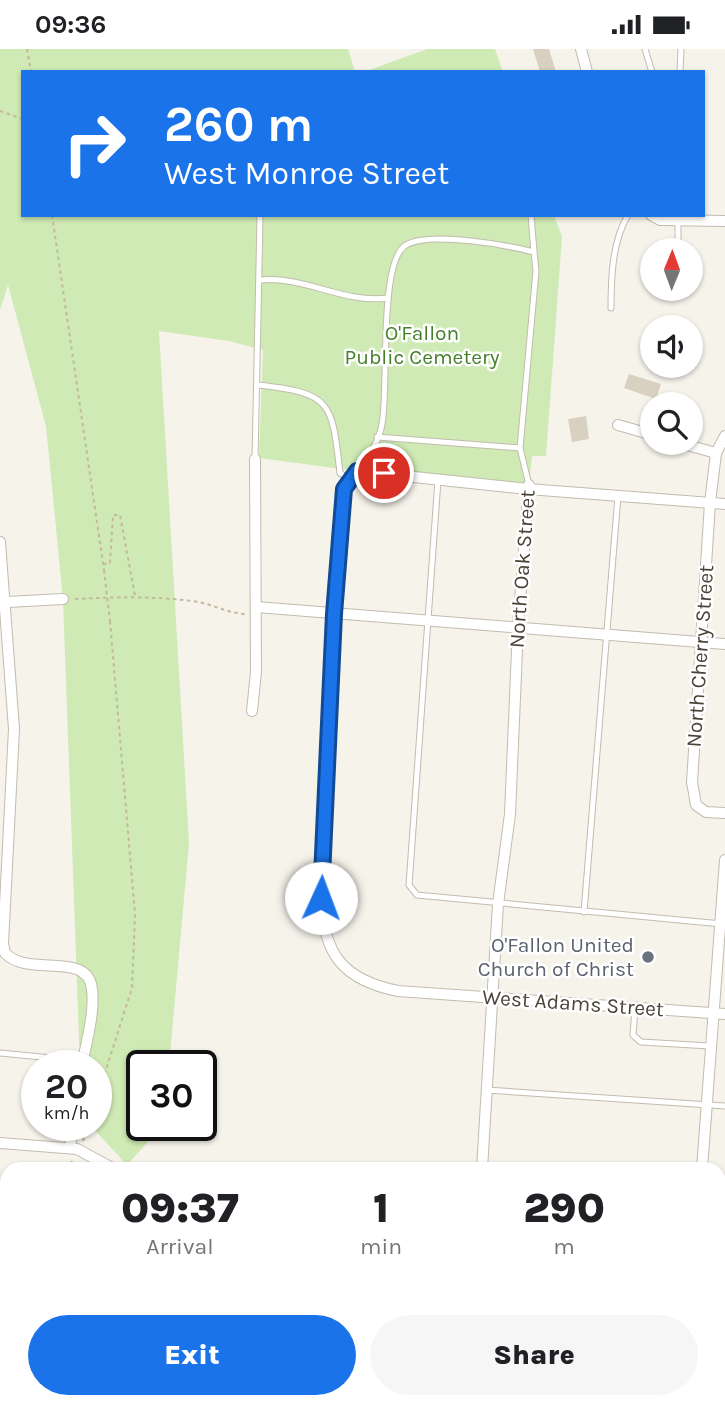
<!DOCTYPE html>
<html lang="en">
<head>
<meta charset="utf-8">
<style>
  :root { --surface:#fff; --page:#f6f6f6; --text:#202124; --muted:#757577; --accent:#1a73e8 }
  body { margin:0; font-family:Karla,sans-serif; background:var(--page); color:var(--text); height:100vh; display:flex; flex-direction:column; font-size:26px; white-space:nowrap }
  * { box-sizing:border-box; margin:0 }
  p { font-size:23px; color:var(--muted) }
  .icon { flex:none; width:38px; height:38px; fill:none; stroke:currentColor; stroke-width:2; stroke-linecap:round; stroke-linejoin:round }
  .map { position:relative; flex:1; overflow:hidden }
  .sheet { position:absolute; left:0px; top:1113px; width:726px; height:247px; display:flex; flex-direction:column; background:var(--surface); border-radius:21px 21px 0 0; box-shadow:0 2px 5px #0004 }
  .sheet>* { flex:none }
  .guide { position:absolute; left:21px; top:21px; width:684px; height:147px; border-radius:0px; box-shadow:0 2px 5px #0004; background:#1a73e8; color:#fff; overflow:hidden }
  .needle { width:46px; rotate:1deg }
  .tools { position:absolute; left:640px; top:189px; display:grid; gap:14px }
  .tools a { display:grid; place-items:center; width:63px; height:63px; border-radius:50%; background:var(--surface); box-shadow:0 2px 5px #0004; font-size:35px }
  .speed { position:absolute; left:21px; top:1001px; display:flex; gap:14px; font-size:35px; font-weight:700; text-align:center }
  .speed>* { display:grid; place-content:center; width:91px; height:91px; border-radius:50%; background:var(--surface); box-shadow:0 2px 5px #0004; line-height:1 }
  .speed small { font-size:18px; font-weight:400 }
  .speed .limit { border:4px solid #111; border-radius:10px; background:#fff; color:#111 }
  .pin { position:absolute; display:grid; place-items:center; width:60px; height:60px; color:#fff; margin:-30px; border:4px solid #fff; border-radius:50%; box-shadow:0 2px 7px #0007 }
  .me { position:absolute; width:77px; margin:-38px; rotate:2deg; stroke-linejoin:round; filter:drop-shadow(0 0 5px #0008) }
  .turn { display:flex; align-items:center; gap:24px; height:147px; padding:0 28px; font-size:32px }
  .turn .icon { width:91px; height:91px; stroke-width:2.5 }
  .turn b { display:block; font-size:49px; line-height:60px }
  .eta { display:flex; justify-content:space-evenly; align-items:center; height:119px; text-align:center }
  .eta b { font-size:42px; font-weight:800; line-height:49px }
  .cta { display:flex; gap:14px; margin-top:auto; padding:14px 28px }
  .cta a { flex:1; height:80px; border-radius:42px; background:var(--accent); color:#fff; font-size:28px; font-weight:800; line-height:80px; text-align:center }
  .cta a+a { background:var(--page); color:var(--text) }
  .status { display:flex; justify-content:space-between; align-items:center; height:49px; padding:0 35px; background:var(--surface); direction:ltr }
  .status svg { height:19px; fill:currentColor }
  .map>svg:first-child { display:block }
</style>
</head>
<body>
<div class="status"><b>09:36</b><svg viewBox="0 0 49 12"><path d="M0 12V9h3v3zM5 12V6h3v6zM10 12V3h3v9zM15 12V0h3v12zM26 1h20v11H26zM47 4h2v5h-2z"/></svg></div>
<div class="map">
<svg width="725" height="1359" viewBox="0 0 725 1359">
  <rect width="100%" height="100%" fill="#f6f3eb"/>
  <g fill="#cfeab4">
    <path d="M0,0H348L355,23H23V166H554L562,188L546,407H532L529,436L357,422L259,409L263,301L229,292L159,282L189,794L169,1017H142V1076H163L127,1116L90,1076H96V1017H80L63,550L46,377L8,236L0,261Z"/>
    <path d="M427,0H495L503,23H364Z"/>
  </g>
  <g fill="#d8d0c0">
    <path d="M533,0H549L556,23H540Z"/>
    <path d="M629,325L661,335L656,350L624,339Z"/>
    <path d="M586,367L589,390L572,393L568,370Z"/>
  </g>
  <g fill="none" stroke-linecap="round" stroke-linejoin="round">
    <g stroke="#c2bcad" stroke-width="7">
      <g id="lane">
        <path d="M645,0L652,23"/>
        <path d="M680,23L681,0"/>
        <path d="M531,166L534,203"/>
        <path d="M678,201V169"/>
        <path d="M261,231C305,227 344,255 388,249"/>
        <path d="M611,259C611,229 612,193 628,166"/>
        <path d="M258,336C332,344 332,353 340,424L349,430"/>
        <path d="M377,388L520,399"/>
        <path d="M255,410L260,168L258,166"/>
        <path d="M357,422C369,408 379,393 382,375C389,341 378,212 406,196C430,182 506,196 534,203L536,222L520,399L529,436"/>
        <path d="M438,431L409,836L417,846L722,875"/>
        <path d="M584,863L618,447"/>
        <path d="M635,959L633,986L641,993L710,997"/>
        <path d="M0,1004L83,1012"/>
        <path d="M486,1041L725,1057"/>
        <path d="M0,1186L7,1188"/>
        <path d="M719,1240L725,1241"/>
      </g>
    </g>
    <g stroke="#c2bcad" stroke-width="12">
      <g id="street">
        <path d="M581,0L587,23"/>
        <path d="M651,166L660,171L725,172"/>
        <path d="M618,376L653,386"/>
        <path d="M725,387L716,404L710,454L692,733L696,756L706,763L725,764"/>
        <path d="M680,394L716,404"/>
        <path d="M725,455L528,440L357,422L344,440L334,565L321,849C323,905 343,931 398,942L725,965"/>
        <path d="M0,493L14,680L3,895L5,904C28,929 88,901 92,940C95,965 86,993 82,1017"/>
        <path d="M7,553L63,550"/>
        <path d="M256,558L725,595"/>
        <path d="M252,662L256,623L255,410"/>
        <path d="M0,1094L77,1100L114,1120"/>
        <path d="M70,1099L73,1076"/>
        <path d="M482,1120L498,855L510,765L518,578L529,436"/>
        <path d="M702,1120L725,811"/>
        <path d="M719,1146H725"/>
        <path d="M462,1359L463,1353"/>
        <path d="M683,1359L684,1353"/>
      </g>
    </g>
    <g stroke="#d6c99a" stroke-width="18">
      <g id="secondary">
        <path d="M0,1276L7,1277"/>
        <path d="M719,1320H725"/>
      </g>
    </g>
    <g stroke="#c4b89e" stroke-width="2" stroke-dasharray="3.5 3.5" stroke-linecap="butt">
      <path d="M27,0L31,23"/>
      <path d="M0,62L23,70"/>
      <path d="M52,166L104,521"/>
      <path d="M103,515L110,514L113,466H120L135,547"/>
      <path d="M75,550C114,548 153,547 192,552C211,554 226,564 245,565"/>
      <path d="M96,1052L132,939L135,865L110,572"/>
      <path d="M83,1092L88,1076"/>
      <path d="M69,1120L72,1112"/>
      <path d="M448,1359V1353"/>
    </g>
    <use href="#lane" stroke="#fff" stroke-width="5"/>
    <use href="#street" stroke="#fff" stroke-width="10"/>
    <use href="#secondary" stroke="#fff5cc" stroke-width="16"/>
    <path stroke="#c4b89e" stroke-width="2" stroke-dasharray="3.5 3.5" stroke-linecap="butt" d="M104,521L110,572"/>
  </g>
  <g fill="none" stroke-linecap="round" stroke-linejoin="round">
    <g stroke="#114b97" stroke-width="18">
      <path id="route" d="M321,849L334,565L344,440L357,422L384,424"/>
    </g>
    <use href="#route" stroke="#1a73e8" stroke-width="12"/>
  </g>
  <circle fill="#6b7280" stroke="#fff" stroke-width="2.5" cx="648" cy="908" r="7"/>
  <g text-anchor="middle" stroke-width="5" stroke-linejoin="round" paint-order="stroke">
    <g font-size="21" fill="#457f29" stroke="#fff">
      <text x="422" y="291">O'Fallon<tspan x="422" dy="24">Public Cemetery</tspan></text>
    </g>
    <g font-size="21" fill="#4a4438" stroke="#fff">
      <text transform="translate(522 520) rotate(-86)" y="7">North Oak Street</text>
      <text transform="translate(700 607) rotate(-86)" y="7">North Cherry Street</text>
      <text transform="translate(573 954) rotate(4)" y="7">West Adams Street</text>
    </g>
    <g font-size="21" fill="#5b616d" stroke="#fff" text-anchor="end">
      <text x="634" y="903">O'Fallon United<tspan x="634" dy="24">Church of Christ</tspan></text>
    </g>
  </g>
</svg>
<div class="tools">
<a><svg class="needle" viewBox="-14 -14 28 28"><path d="M0-13l5 13h-10z" fill="#e53935"/><path d="M0 13l5-13h-10z" fill="#757577"/></svg></a>
<a><svg class="icon" aria-label="sound" viewBox="0 0 24 24"><path d="M4 9h4l5-4v14l-5-4H4zM17 9q2 3 0 6"/></svg></a>
<a><svg class="icon" aria-label="search" viewBox="0 0 24 24"><circle cx="10" cy="10" r="6"/><path d="M15 15l6 6"/></svg></a>
</div>
<div class="speed"><div>20<small>km/h</small></div><div class="limit">30</div></div>
<div class="pin" style="left:384px;top:424px;background:#d93025"><svg class="icon" aria-label="arrive" viewBox="0 0 24 24"><path d="M6 21V4h12l-3 4 3 4H6"/></svg></div>
<svg class="me" style="left:321px;top:849px" viewBox="-20 -20 40 40"><circle r="19" fill="#fff"/><path d="M0-13L10 11 0 6-10 11z" fill="#1a73e8"/></svg>
<div class="guide">
<div class="turn"><svg class="icon" aria-label="right" viewBox="0 0 24 24"><path d="M7 20v-9h11M14 6l5 5-5 5"/></svg><div><b>260 m</b>West Monroe Street</div></div>
</div>
<section class="sheet">
<div class="eta">
<div><b>09:37</b><p>Arrival</p></div>
<div><b>1</b><p>min</p></div>
<div><b>290</b><p>m</p></div>
</div>
<div class="cta"><a>Exit</a><a>Share</a></div>
</section>
</div>
</body>
</html>
